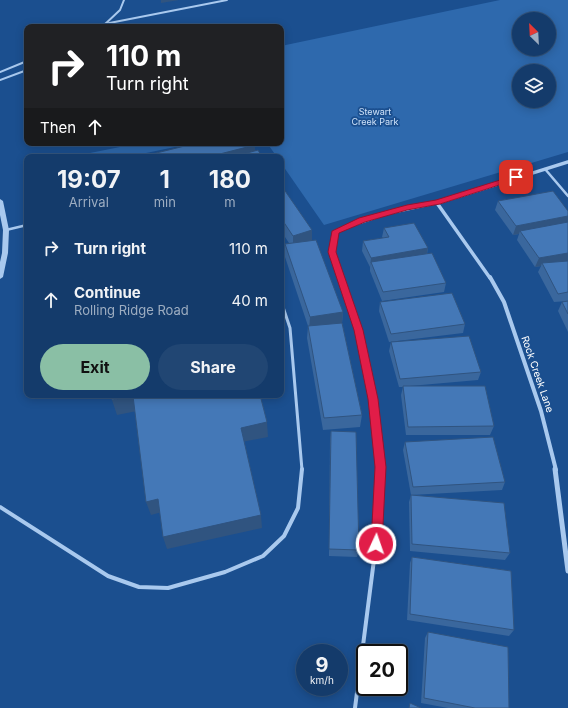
<!DOCTYPE html>
<html lang="en">
<head>
<meta charset="utf-8">
<style>
  :root { --surface:#143b6b; --page:#214673; --text:#f1f3f6; --muted:#9dadc1; --line:#33557e; --accent:#8abfa5 }
  body { margin:0; font-family:Inter,sans-serif; background:var(--page); color:var(--text); height:100vh; display:flex; flex-direction:column; font-size:15px; white-space:nowrap }
  * { box-sizing:border-box; margin:0 }
  p { font-size:13px; color:var(--muted) }
  .icon { flex:none; width:22px; height:22px; fill:none; stroke:currentColor; stroke-width:2; stroke-linecap:round; stroke-linejoin:round }
  .map { position:relative; flex:1; overflow:hidden }
  .drawer { position:absolute; left:24px; top:154px; width:260px; height:244px; display:flex; flex-direction:column; background:var(--surface); border-radius:8px; box-shadow:0 2px 10px #0003,0 0 0 1px var(--line) }
  .drawer>* { flex:none }
  .top-card { position:absolute; left:24px; top:24px; width:260px; height:122px; border-radius:8px; box-shadow:0 2px 10px #0003,0 0 0 1px var(--line); background:#202124; color:#fff; overflow:hidden }
  .needle { width:26px; rotate:336deg }
  .tools { position:absolute; left:512px; top:12px; display:grid; gap:8px }
  .tools a { display:grid; place-items:center; width:44px; height:44px; border-radius:50%; background:var(--surface); box-shadow:0 2px 10px #0003,0 0 0 1px var(--line); font-size:20px }
  .speed { position:absolute; left:296px; top:644px; display:flex; gap:8px; font-size:20px; font-weight:700; text-align:center }
  .speed>* { display:grid; place-content:center; width:52px; height:52px; border-radius:50%; background:var(--surface); box-shadow:0 2px 10px #0003,0 0 0 1px var(--line); line-height:1 }
  .speed small { font-size:10px; font-weight:400 }
  .speed .limit { border:2px solid #111; border-radius:6px; background:#fff; color:#111 }
  .pin { position:absolute; display:grid; place-items:center; width:34px; height:34px; color:#fff; margin:-17px; border-radius:8px; box-shadow:0 2px 6px #0006 }
  .me { position:absolute; width:44px; margin:-22px; rotate:3deg; stroke-linejoin:round; filter:drop-shadow(0 0 3px #0008) }
  .turn { display:flex; align-items:center; gap:14px; height:84px; padding:0 16px; font-size:18px }
  .turn .icon { width:52px; height:52px; stroke-width:2.5 }
  .turn b { display:block; font-size:28px; line-height:34px }
  .then { display:flex; align-items:center; height:38px; padding:0 16px; background:#0003; gap:8px; font-size:15px }
  .eta { display:flex; justify-content:space-evenly; align-items:center; height:68px; text-align:center }
  .eta b { font-size:24px; font-weight:700; line-height:28px }
  .button { display:flex; gap:8px; margin-top:auto; padding:8px 16px }
  .button a { flex:1; height:46px; border-radius:24px; background:var(--accent); color:#111; font-size:16px; font-weight:700; line-height:46px; text-align:center }
  .button a+a { background:var(--page); color:var(--text) }
  ul { padding:0; list-style:none }
  li { display:flex; align-items:center; gap:12px; height:52px; padding:0 16px }
  li div { flex:1 }
  li b { display:block; font-size:15px }
  li em { font-style:normal }
  .map>svg:first-child { display:block }
</style>
</head>
<body>
<div class="map">
<svg width="568" height="708" viewBox="0 0 568 708">
  <rect width="100%" height="100%" fill="#1b4f8f"/>
  <g fill="#2e69ad" fill-rule="evenodd">
    <path d="M500,0H568V152L324,225L281,163V157H277L267,143H281V46ZM519,19H549V49H519ZM519,71H549V101H519Z"/>
    <path d="M140,143H194L127,157H70Z"/>
  </g>
  <g fill="none" stroke-linecap="round" stroke-linejoin="round">
    <g stroke="#a9c9ee" stroke-width="2">
      <path d="M89,27L227,0"/>
      <path d="M102,27L120,10L124,0"/>
      <path d="M0,72L27,61"/>
      <path d="M0,80L27,70"/>
    </g>
    <g stroke="#a9c9ee" stroke-width="2.5">
      <path d="M545,169L568,196"/>
      <path d="M6,230L27,225"/>
      <path d="M341,278L332,252L336,231L386,214L437,203"/>
    </g>
    <g stroke="#a9c9ee" stroke-width="3">
      <path d="M341,277L359,330L373,399L381,470"/>
      <path d="M281,301L290,328L302,470"/>
    </g>
    <g stroke="#a9c9ee" stroke-width="4">
      <path d="M0,507L108,576L139,587L168,588L225,572L263,556L284,536L298,508L302,469"/>
      <path d="M355,708L376,544L381,469"/>
    </g>
    <path stroke="#a9c9ee" stroke-width="3.5" d="M490,278L437,203L568,162"/>
    <path stroke="#a9c9ee" stroke-width="4" d="M490,277L504,302L541,411L556,470"/>
    <path stroke="#a9c9ee" stroke-width="5" d="M555,469L568,571"/>
    <path fill="#a9c9ee" fill-rule="evenodd" d="M0,199L3,201L9,230L8,253L3,277L0,279V262L2,253L3,230L0,215Z"/>
  </g>
  <g fill="#3a679d">
    <path d="M281,185L312,240L343,312L342,323L362,415L360,427L323,430L307,338L308,326L285,257V244L289,243L281,231Z"/>
    <path d="M498,201L568,211V301L554,302L538,272L541,266L535,267L517,240L519,234L513,235L495,210Z"/>
    <path d="M384,228L428,248L427,254L446,283L444,292L382,301L370,271V267L362,251L363,241L383,238L382,237Z"/>
    <path d="M568,301V332L558,311L562,302Z"/>
    <path d="M380,302L465,324L463,333L389,342L379,311Z"/>
    <path d="M391,342L481,372L478,380L410,386L494,426L490,435H406L401,395L403,387H399L389,351Z"/>
    <path d="M331,431L359,550L357,557L329,556L330,439Z"/>
    <path d="M405,442L505,482L502,490L411,495L403,450Z"/>
    <path d="M411,495L510,553L505,560L410,551L409,502Z"/>
    <path d="M412,557L514,630L509,636L407,620L410,563Z"/>
    <path d="M428,632L509,708H448L421,703L425,638Z"/>
  </g>
  <g fill="#305480">
    <path d="M161,0H179L161,3Z"/>
    <path d="M255,145V157L240,155V157H208Z"/>
    <path d="M568,216V225L520,231L519,234L513,235L516,226Z"/>
    <path d="M312,230V243L293,249V236Z"/>
    <path d="M428,248L426,257L371,262L370,267L371,258Z"/>
    <path d="M568,253V261L542,263L541,266L535,267L539,258Z"/>
    <path d="M343,312L342,324L309,330L310,317Z"/>
    <path d="M133,396L137,411L117,415L112,400Z"/>
    <path d="M267,422L268,437L242,442L241,428Z"/>
    <path d="M158,499L162,512L151,515L146,502Z"/>
    <path d="M261,515L262,528L167,549L163,537Z"/>
  </g>
  <g fill="#4478b7" stroke="#305480">
    <path d="M197,143H253L255,145L208,157H140Z"/>
    <path d="M258,150L262,157H241L240,155Z"/>
    <path d="M281,185L312,230L293,236L281,218Z"/>
    <path d="M553,191L568,211V216L516,226L498,201Z"/>
    <path d="M568,222V253L539,258L520,231Z"/>
    <path d="M414,223L428,248L371,258L363,241L389,237L384,228Z"/>
    <path d="M316,240L343,312L310,317L285,244Z"/>
    <path d="M432,253L446,283L383,292L371,262Z"/>
    <path d="M568,261V292L558,294L542,263Z"/>
    <path d="M452,293L465,324L391,334L380,302Z"/>
    <path d="M568,301V314L562,302Z"/>
    <path d="M342,323L362,415L324,418L308,326Z"/>
    <path d="M469,336L481,372L400,379L391,342Z"/>
    <path d="M403,386H485L494,426L408,427Z"/>
    <path d="M112,395H260L267,422L241,428L261,515L163,537L158,499L146,502L133,396L112,400Z"/>
    <path d="M331,431L356,432L359,550L329,549Z"/>
    <path d="M493,437L505,482L413,487L405,442Z"/>
    <path d="M411,495L504,503L510,553L412,544Z"/>
    <path d="M412,557L511,571L514,630L410,614Z"/>
    <path d="M428,632L508,647L509,708H475L424,698Z"/>
    <path d="M410,703L421,708H409Z"/>
  </g>
  <path fill="#e11d48" stroke="#92132f" d="M516,175L519,177L518,179L440,204L407,210L365,222L339,233L336,252L363,330L378,399L386,467L382,544L380,548L376,549L372,548L371,544L375,467L368,399L354,330L328,252L332,231L359,218L407,205L436,200Z"/>
  <g text-anchor="middle" stroke-width="3.5" stroke-linejoin="round" paint-order="stroke">
    <g font-size="9" fill="#cfe3fa" stroke="#1b4f8f">
      <text x="375" y="115">Stewart<tspan x="375" dy="10">Creek Park</tspan></text>
    </g>
    <g font-size="10" fill="#fff" stroke="#1b4f8f">
      <text transform="translate(538 374) rotate(71)" y="4">Rock Creek Lane</text>
    </g>
  </g>
</svg>
<div class="tools">
<a><svg class="needle" viewBox="-14 -14 28 28"><path d="M0-13l5 13h-10z" fill="#e53935"/><path d="M0 13l5-13h-10z" fill="#9dadc1"/></svg></a>
<a><svg class="icon" aria-label="layers" viewBox="0 0 24 24"><path d="M12 4l9 5-9 5-9-5zM3 14l9 5 9-5"/></svg></a>
</div>
<div class="speed"><div>9<small>km/h</small></div><div class="limit">20</div></div>
<div class="pin" style="left:516px;top:177px;background:#d93025"><svg class="icon" aria-label="arrive" viewBox="0 0 24 24"><path d="M6 21V4h12l-3 4 3 4H6"/></svg></div>
<svg class="me" style="left:376px;top:544px" viewBox="-20 -20 40 40"><circle r="17" fill="#e11d48" stroke="#fff" stroke-width="3"/><path d="M0-11L8 9 0 5-8 9z" fill="#fff"/></svg>
<div class="top-card">
<div class="turn"><svg class="icon" aria-label="right" viewBox="0 0 24 24"><path d="M7 20v-9h11M14 6l5 5-5 5"/></svg><div><b>110 m</b>Turn right</div></div>
<div class="then">Then<svg class="icon" aria-label="ahead" viewBox="0 0 24 24"><path d="M12 20V5M6 11l6-6 6 6"/></svg></div>
</div>
<section class="drawer">
<div class="eta">
<div><b>19:07</b><p>Arrival</p></div>
<div><b>1</b><p>min</p></div>
<div><b>180</b><p>m</p></div>
</div>
<ul>
<li><svg class="icon" aria-label="right" viewBox="0 0 24 24"><path d="M7 20v-9h11M14 6l5 5-5 5"/></svg><div><b>Turn right</b></div><em>110 m</em></li>
<li><svg class="icon" aria-label="ahead" viewBox="0 0 24 24"><path d="M12 20V5M6 11l6-6 6 6"/></svg><div><b>Continue</b><p>Rolling Ridge Road</p></div><em>40 m</em></li>
</ul>
<div class="button"><a>Exit</a><a>Share</a></div>
</section>
</div>
</body>
</html>
